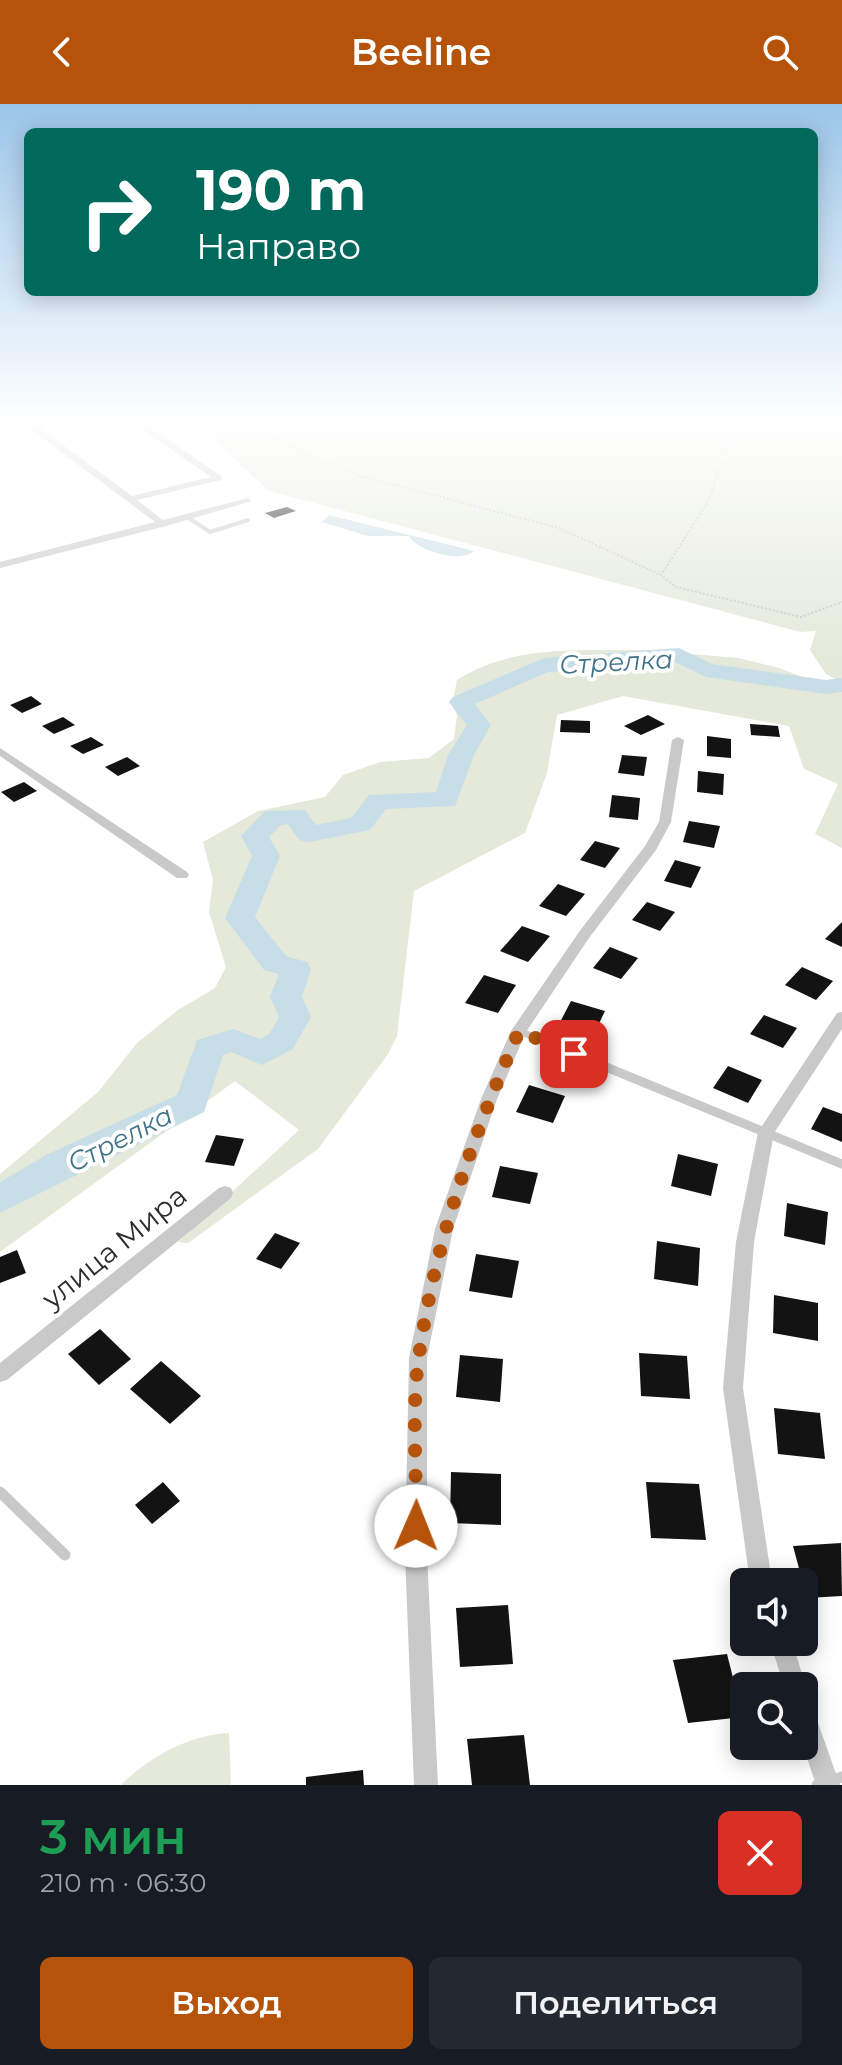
<!DOCTYPE html>
<html lang="ru">
<head>
<meta charset="utf-8">
<style>
  :root { --surface:#171b24; --page:#242831; --text:#f1f3f6; --muted:#9ea1a6; --accent:#b45309 }
  body { margin:0; font-family:Montserrat,sans-serif; background:var(--page); color:var(--text); height:100vh; display:flex; flex-direction:column; font-size:30px; white-space:nowrap }
  * { box-sizing:border-box; margin:0 }
  p { font-size:26px; color:var(--muted) }
  .icon { flex:none; width:44px; height:44px; fill:none; stroke:currentColor; stroke-width:2; stroke-linecap:round; stroke-linejoin:round }
  .map { position:relative; height:1681px; overflow:hidden }
  .sheet { display:flex; flex-direction:column; background:var(--surface); flex:1 }
  .sheet>* { flex:none }
  .hud { position:absolute; left:24px; top:24px; width:794px; height:168px; border-radius:12px; box-shadow:0 4px 20px #0003; background:#00695c; color:#fff; overflow:hidden }
  .buttons { position:absolute; left:730px; top:1464px; display:grid; gap:16px }
  .buttons a { display:grid; place-items:center; width:88px; height:88px; border-radius:12px; background:var(--surface); box-shadow:0 4px 20px #0003; font-size:40px }
  .pin { position:absolute; display:grid; place-items:center; width:68px; height:68px; color:#fff; margin:-34px; border-radius:16px; box-shadow:0 4px 12px #0006 }
  .me { position:absolute; width:88px; margin:-44px; rotate:1deg; stroke-linejoin:round; filter:drop-shadow(0 0 6px #0008) }
  .turn { display:flex; align-items:center; gap:28px; height:168px; padding:0 40px; font-size:36px }
  .turn .icon { width:104px; height:104px; stroke-width:2.5 }
  .turn b { display:block; font-size:56px; line-height:68px }
  .round { display:grid; place-items:center; flex:none; width:84px; height:84px; border-radius:12px; background:var(--page) }
  .head { display:flex; align-items:center; justify-content:space-between; height:136px; padding:0 40px }
  h1 { font-size:48px; font-weight:600; line-height:60px; color:#1e9e55 }
  .button { display:flex; gap:16px; margin-top:auto; padding:16px 40px }
  .button a { flex:1; height:92px; border-radius:12px; background:var(--accent); color:#fff; font-size:32px; font-weight:600; line-height:92px; text-align:center }
  .button a+a { background:var(--page); color:var(--text) }
  header { display:flex; justify-content:space-between; align-items:center; height:104px; padding:0 40px; background:var(--accent); color:#fff; font-size:36px; font-weight:600 }
  .map>svg:first-child { display:block }
</style>
</head>
<body>
<header><svg class="icon" aria-label="back" viewBox="0 0 24 24"><path d="M15 5l-7 7 7 7"/></svg>Beeline<svg class="icon" aria-label="search" viewBox="0 0 24 24"><circle cx="10" cy="10" r="6"/><path d="M15 15l6 6"/></svg></header>
<div class="map">
<svg width="842" height="1681" viewBox="0 0 842 1681">
  <rect width="100%" height="100%" fill="#fff"/>
  <g fill="#e4e9da">
    <path d="M196,319H842V579L826,570L810,546L816,527L801,528L269,387Z"/>
    <path d="M645,546L738,554L779,564L842,588V744L815,730L838,680L804,665L789,622L623,592L557,611L547,669L525,729L414,787L397,932L388,950L318,1045L188,1139L178,1138L299,1026L235,977L0,1148V1070L98,988L137,939L178,906L215,884L226,863L209,808L213,776L203,738L258,707L325,693L343,671L380,658L429,654L454,635L457,611L452,601L457,576C513,540 581,547 645,546Z"/>
    <path d="M229,1629L231,1681H121C147,1654 191,1630 229,1629Z"/>
  </g>
  <path fill="#c7dee8" d="M329,411L474,447C461,460 416,446 409,432H368L322,418Z"/>
  <g fill="none" stroke-linecap="round" stroke-linejoin="round">
    <path fill="#c7dee8" fill-rule="evenodd" d="M679,544L712,560L826,576L842,574V588L826,590L706,573L675,558L548,568L475,600L491,621L474,651L455,702L386,705L370,726L309,738L299,736L288,720L281,721L269,733L280,752L255,813L286,852L307,858L311,865L302,893L311,913L293,945L262,961L231,948L223,951L204,1008L0,1109V1078L48,1050L177,991L197,936L233,925L260,935L270,929L279,913L270,893L279,870L264,866L225,814L252,752L241,732L265,707L305,706L316,721L351,714L369,691L436,688L448,651L467,621L449,598L453,593L544,554Z"/>
  </g>
  <g fill="#131313">
    <path d="M287,403L296,407L274,414L265,409Z"/>
    <path d="M31,592L42,600L22,609L10,601Z"/>
    <path d="M648,611L665,620L641,631L624,622Z"/>
    <path d="M63,613L75,621L54,630L42,622Z"/>
    <path d="M561,616L590,617V629L560,628Z"/>
    <path d="M750,620L778,622L780,633L751,631Z"/>
    <path d="M707,632L731,635V654L707,652Z"/>
    <path d="M91,633L104,641L83,650L70,642Z"/>
    <path d="M622,651L647,653L644,672L618,669Z"/>
    <path d="M127,653L140,662L118,672L105,663Z"/>
    <path d="M698,667L724,670L723,691L697,688Z"/>
    <path d="M24,678L37,687L14,698L1,688Z"/>
    <path d="M612,691L640,694L638,716L609,713Z"/>
    <path d="M689,717L720,722L714,744L683,738Z"/>
    <path d="M595,737L620,744L605,764L580,756Z"/>
    <path d="M675,756L701,763L691,784L664,777Z"/>
    <path d="M558,780L585,790L566,812L539,802Z"/>
    <path d="M647,798L675,808L660,827L632,816Z"/>
    <path d="M842,818V843L825,835Z"/>
    <path d="M522,822L550,832L528,858L500,847Z"/>
    <path d="M610,843L638,854L621,875L593,864Z"/>
    <path d="M802,863L833,877L816,896L785,881Z"/>
    <path d="M484,871L516,881L498,909L465,899Z"/>
    <path d="M571,897L605,907L593,932L558,922Z"/>
    <path d="M764,911L797,924L783,944L750,930Z"/>
    <path d="M728,962L762,976L748,999L713,984Z"/>
    <path d="M529,981L565,992L553,1019L516,1008Z"/>
    <path d="M823,1003L842,1010V1038L811,1025Z"/>
    <path d="M216,1031L244,1035L234,1062L205,1058Z"/>
    <path d="M678,1050L718,1060L711,1092L671,1082Z"/>
    <path d="M500,1062L538,1069L530,1100L492,1093Z"/>
    <path d="M787,1099L828,1108L825,1141L784,1132Z"/>
    <path d="M275,1129L300,1139L281,1165L256,1155Z"/>
    <path d="M657,1137L700,1144L698,1182L654,1175Z"/>
    <path d="M17,1146L26,1169L0,1179V1153Z"/>
    <path d="M476,1150L519,1157L512,1194L469,1187Z"/>
    <path d="M774,1191L818,1199V1237L773,1229Z"/>
    <path d="M100,1225L131,1255L99,1281L68,1250Z"/>
    <path d="M639,1249L687,1252L690,1295L641,1292Z"/>
    <path d="M460,1251L503,1255L500,1298L456,1293Z"/>
    <path d="M161,1257L201,1292L170,1320L130,1285Z"/>
    <path d="M774,1304L820,1309L825,1355L778,1350Z"/>
    <path d="M451,1368L501,1370V1421L450,1419Z"/>
    <path d="M163,1378L180,1397L152,1420L135,1401Z"/>
    <path d="M646,1378L699,1380L706,1436L651,1434Z"/>
    <path d="M841,1439L842,1492L807,1494L793,1442Z"/>
    <path d="M508,1501L513,1560L460,1563L456,1504Z"/>
    <path d="M727,1550L743,1613L688,1619L673,1556Z"/>
    <path d="M524,1631L530,1681H472L467,1635Z"/>
    <path d="M363,1666L364,1681H306V1673Z"/>
  </g>
  <g fill="none" stroke-linecap="round" stroke-linejoin="round">
    <g stroke="#c9c9c9" stroke-width="2" stroke-dasharray="2 2" stroke-linecap="butt">
      <path d="M250,319L305,349L357,371L559,424L661,471"/>
      <path d="M742,319L730,337L708,398L661,471L676,483L801,513L842,498"/>
    </g>
    <path stroke="#c9c9c9" stroke-width="4" d="M187,413L210,428L248,416"/>
    <path stroke="#c9c9c9" stroke-width="7" d="M519,927L572,949"/>
    <path stroke="#c9c9c9" stroke-width="9" d="M567,947L842,1060"/>
    <g stroke="#c9c9c9" stroke-width="11">
      <path d="M0,1388L65,1451"/>
      <path d="M817,1681L842,1673"/>
    </g>
    <g fill="#c9c9c9" fill-rule="evenodd">
      <path d="M38,319H48L40,324L132,392L211,373L141,325L123,319L147,321L221,372V376L137,396L163,416L248,394L252,397L166,422L0,464V458L155,418L32,326V322Z"/>
      <path d="M678,633L684,636L671,718L656,746L589,834L526,928L497,995L453,1125L427,1254V1450L438,1681H414L405,1450L409,1254L435,1125L481,995L511,927L579,828L645,742L659,718L672,636Z"/>
      <path d="M0,644L187,768L189,771L187,774H177L0,652Z"/>
      <path d="M842,908V925L774,1029L754,1138L743,1284L772,1478H750L723,1284L736,1138L758,1028L837,909Z"/>
      <path d="M225,1082L231,1084L233,1089L231,1094L7,1276L0,1278V1259L219,1084Z"/>
      <path d="M770,1538H792L806,1582L804,1588V1582H784Z"/>
      <path d="M804,1598L812,1602L840,1681H816L803,1642Z"/>
    </g>
  </g>
  <linearGradient id="sky" x2="0" y2="1"><stop stop-color="#9bc5e8"/><stop offset="0.57" stop-color="#fff"/><stop offset="1" stop-color="#fff" stop-opacity="0"/></linearGradient>
  <rect width="842" height="555" fill="url(#sky)"/>
  <g fill="none" stroke-linecap="round" stroke-linejoin="round">
    <path stroke="#b45309" stroke-width="14" stroke-dasharray="0 25.2" d="M416,1422C417,1369 411,1303 419,1252C435,1138 473,1032 519,927L574,950"/>
  </g>
  <g text-anchor="middle" stroke-width="8" stroke-linejoin="round" paint-order="stroke">
    <g font-size="26" font-style="italic" fill="#407289" stroke="#fff">
      <text transform="translate(616 558) rotate(-3)" y="9">Стрелка</text>
      <text transform="translate(120 1035) rotate(-27)" y="9">Стрелка</text>
    </g>
    <g font-size="28" fill="#2c2c2c" stroke="#fff">
      <text transform="translate(114 1143) rotate(-39)" y="10">улица Мира</text>
    </g>
  </g>
</svg>
<div class="buttons">
<a><svg class="icon" aria-label="sound" viewBox="0 0 24 24"><path d="M4 9h4l5-4v14l-5-4H4zM17 9q2 3 0 6"/></svg></a>
<a><svg class="icon" aria-label="search" viewBox="0 0 24 24"><circle cx="10" cy="10" r="6"/><path d="M15 15l6 6"/></svg></a>
</div>
<div class="pin" style="left:574px;top:950px;background:#d93025"><svg class="icon" aria-label="arrive" viewBox="0 0 24 24"><path d="M6 21V4h12l-3 4 3 4H6"/></svg></div>
<svg class="me" style="left:416px;top:1422px" viewBox="-20 -20 40 40"><circle r="19" fill="#fff"/><path d="M0-13L10 11 0 6-10 11z" fill="#b45309"/></svg>
<div class="hud">
<div class="turn"><svg class="icon" aria-label="right" viewBox="0 0 24 24"><path d="M7 20v-9h11M14 6l5 5-5 5"/></svg><div><b>190 m</b>Направо</div></div>
</div>
</div>
<section class="sheet">
<div class="head"><div><h1>3 мин</h1><p>210 m · 06:30</p></div><a class="round" style="background:#d93025;color:#fff"><svg class="icon" aria-label="close" viewBox="0 0 24 24"><path d="M6 6l12 12M18 6L6 18"/></svg></a></div>
<div class="button"><a>Выход</a><a>Поделиться</a></div>
</section>
</body>
</html>
